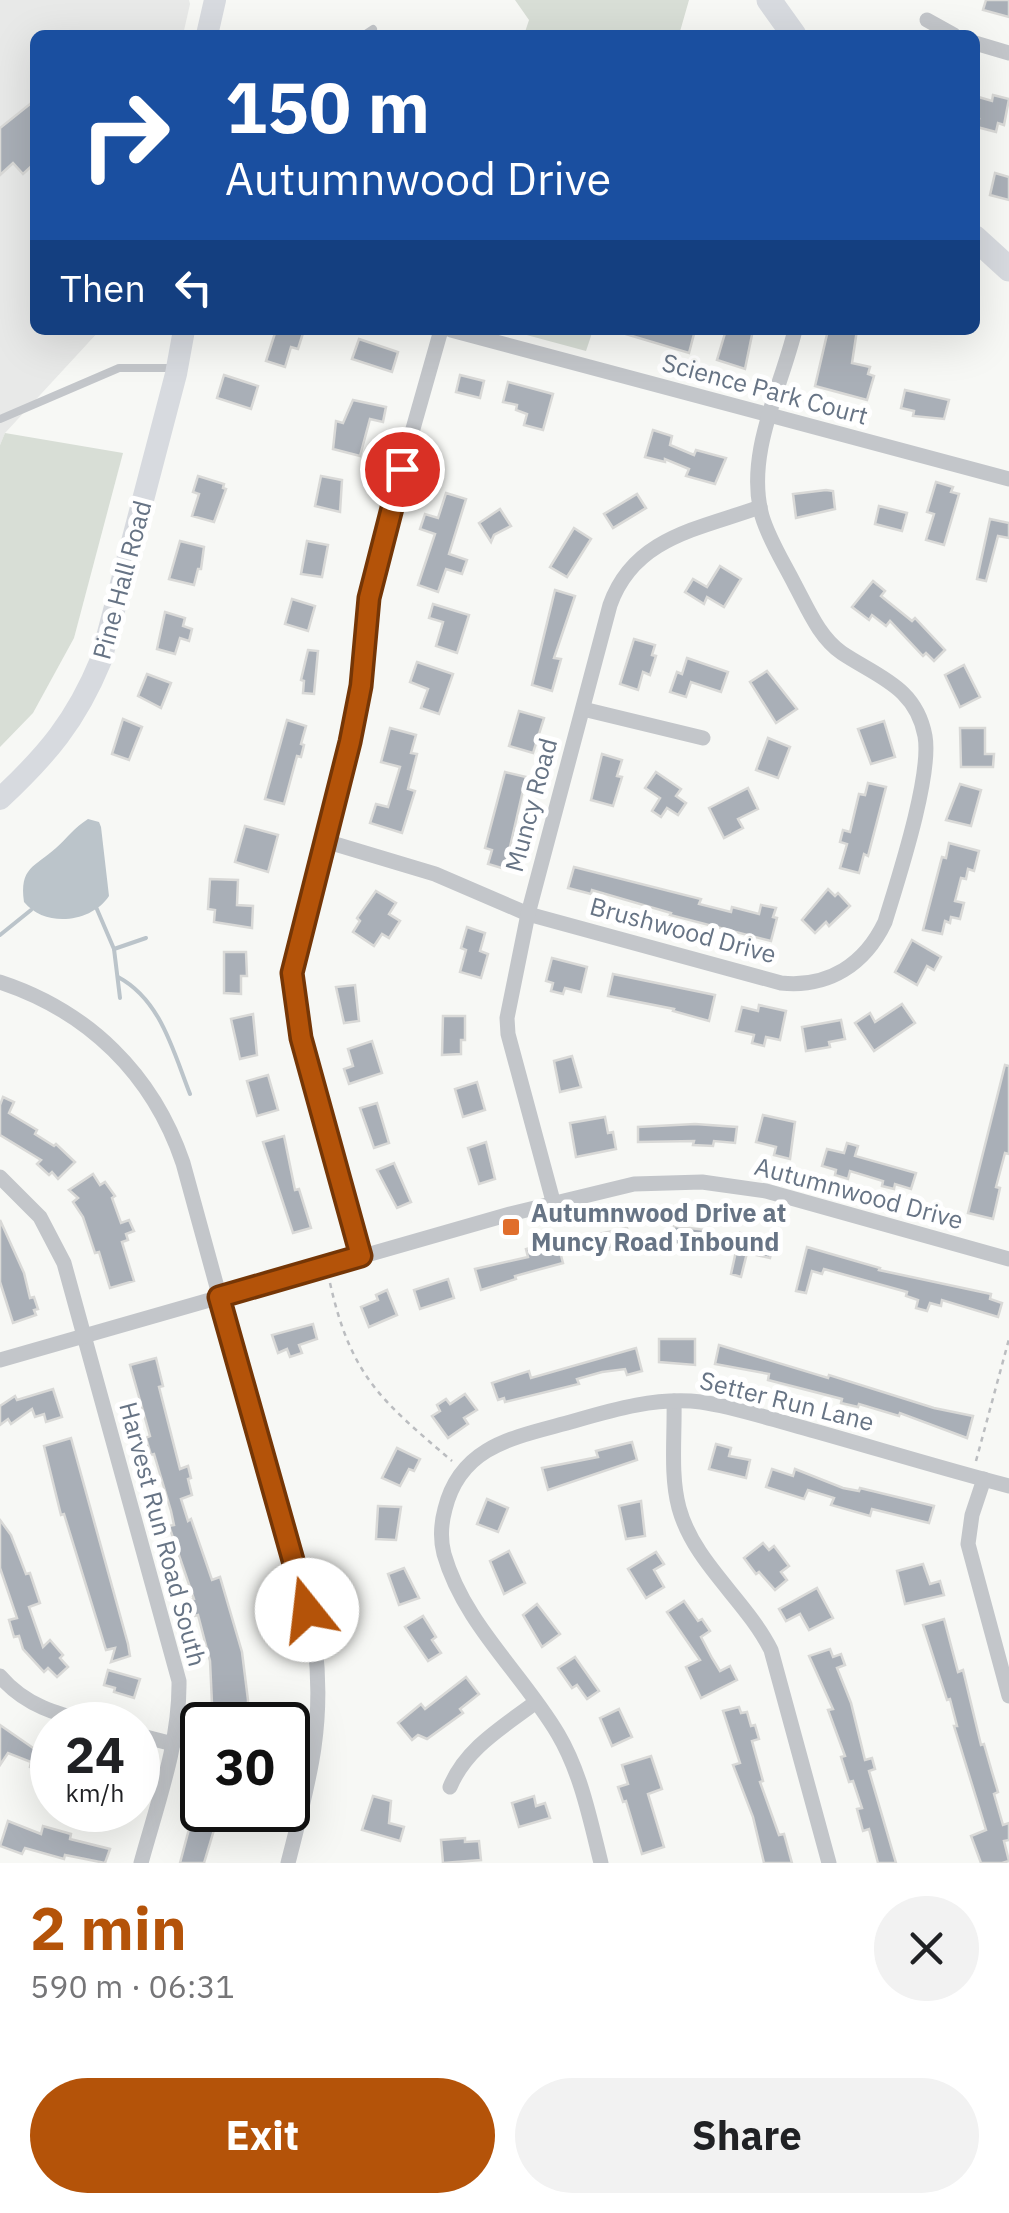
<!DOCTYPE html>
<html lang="en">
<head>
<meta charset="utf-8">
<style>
  :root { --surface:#fff; --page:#f2f2f2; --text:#202124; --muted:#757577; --accent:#b45309 }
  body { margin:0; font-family:"IBM Plex Sans",sans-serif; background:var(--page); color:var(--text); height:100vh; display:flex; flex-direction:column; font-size:38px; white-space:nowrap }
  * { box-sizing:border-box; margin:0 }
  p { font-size:32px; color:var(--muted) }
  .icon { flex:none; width:55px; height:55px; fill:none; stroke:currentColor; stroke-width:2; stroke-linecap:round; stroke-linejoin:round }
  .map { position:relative; height:1863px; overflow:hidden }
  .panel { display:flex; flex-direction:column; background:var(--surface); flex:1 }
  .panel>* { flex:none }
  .banner { position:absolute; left:30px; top:30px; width:950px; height:305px; border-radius:15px; box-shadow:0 10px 40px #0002; background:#1a4fa0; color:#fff; overflow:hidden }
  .speed { position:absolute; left:30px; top:1702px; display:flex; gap:20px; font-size:50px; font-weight:700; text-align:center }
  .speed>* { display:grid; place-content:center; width:130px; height:130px; border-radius:50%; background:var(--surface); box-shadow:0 10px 40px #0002; line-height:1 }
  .speed small { font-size:25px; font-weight:400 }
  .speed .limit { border:5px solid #111; border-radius:15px; background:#fff; color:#111 }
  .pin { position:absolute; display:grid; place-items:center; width:85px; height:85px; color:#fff; margin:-42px; border:5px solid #fff; border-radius:50%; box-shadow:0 2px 10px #0007 }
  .me { position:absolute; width:110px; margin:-55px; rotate:344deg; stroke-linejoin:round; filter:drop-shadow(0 0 8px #0008) }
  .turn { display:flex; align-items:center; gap:35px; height:210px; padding:0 30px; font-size:45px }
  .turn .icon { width:130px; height:130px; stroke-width:2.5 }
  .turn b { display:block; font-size:70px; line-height:85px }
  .then { display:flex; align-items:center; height:95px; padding:0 30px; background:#0003; gap:20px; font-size:38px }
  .round { display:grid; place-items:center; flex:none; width:105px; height:105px; border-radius:52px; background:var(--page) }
  .summary { display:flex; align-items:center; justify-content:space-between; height:170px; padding:0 30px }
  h1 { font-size:60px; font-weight:700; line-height:75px; color:var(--accent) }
  .button { display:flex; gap:20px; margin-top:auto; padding:20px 30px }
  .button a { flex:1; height:115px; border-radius:60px; background:var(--accent); color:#fff; font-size:40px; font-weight:700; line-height:115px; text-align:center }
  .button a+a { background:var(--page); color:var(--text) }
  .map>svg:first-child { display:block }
</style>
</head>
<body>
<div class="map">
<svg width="1009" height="1863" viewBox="0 0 1009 1863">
  <rect width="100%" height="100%" fill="#f7f8f5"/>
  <path fill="#e8e9e8" d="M0,0H189L190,4L183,35H35V330H100L5,433L0,445Z"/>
  <g fill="#d8ded6">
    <path d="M515,0H689L679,35H524L529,20Z"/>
    <path d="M508,330H593L586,351Z"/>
    <path d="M5,433L123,453L74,638L33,713L0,747V445Z"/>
  </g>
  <path fill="#bbc4ca" d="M88,819L99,822L101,827L109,896C91,923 45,928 24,902C19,867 35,867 56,848C67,838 75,827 88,819Z"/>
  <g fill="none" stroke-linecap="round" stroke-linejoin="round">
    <g stroke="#bbc4ca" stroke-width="4">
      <path d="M96,907L114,949L120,998"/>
      <path d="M0,935L31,910"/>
      <path d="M114,949L146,938"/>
      <path d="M118,977C161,1000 173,1051 190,1094"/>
    </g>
  </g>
  <g fill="#a9afb7" stroke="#d9d9d7" stroke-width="2.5">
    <path d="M986,0H1009V17L983,10Z"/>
    <path d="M993,95L1009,99L1004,125L998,123L996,132L977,127L979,119L975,118V96L992,101Z"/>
    <path d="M35,100V163L23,174L13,163L0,175V128Z"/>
    <path d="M995,173L1009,177V200L990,195Z"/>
    <path d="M276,330H304L298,349L291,347L285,367L266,361Z"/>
    <path d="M623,330H695L689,353L622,333Z"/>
    <path d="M726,330H753L745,369L717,360Z"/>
    <path d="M828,330H857L852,363L870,367L868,374L874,376L867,400L815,386Z"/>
    <path d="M359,339L398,352L392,372L352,359Z"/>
    <path d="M224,375L258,386L251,409L217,398Z"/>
    <path d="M460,375L484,381L480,398L456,392Z"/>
    <path d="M508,382L553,394L543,430L524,425L527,414L516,410L517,405L503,402Z"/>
    <path d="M905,390L949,400L944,419L913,416L914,411L901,408Z"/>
    <path d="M353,400L386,407L383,422L370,419L360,456L333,449L336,421L343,423Z"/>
    <path d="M653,430L672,436L670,445L694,455L696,450L726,458L715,484L686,476L689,469L665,459V462L645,457Z"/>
    <path d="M198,476L224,484L223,488L226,489L214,522L192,516L199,494L193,492Z"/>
    <path d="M321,476L342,480L340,512L315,506Z"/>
    <path d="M936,482L953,487L951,492L959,494L944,545L926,540L934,514L927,512Z"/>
    <path d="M826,490L833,491L835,509L796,518L793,494Z"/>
    <path d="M446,493L466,499L449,554L467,560L462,574L446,569L438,592L418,585L435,534L420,529L425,514L438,518Z"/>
    <path d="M637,494L646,508L613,528L604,514Z"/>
    <path d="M879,506L907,513L902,531L875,524Z"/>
    <path d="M500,509L511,526L494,535L491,542L479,523Z"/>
    <path d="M990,519L1009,523V538L998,536L986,581L977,579Z"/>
    <path d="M574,528L591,539L567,577L550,567Z"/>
    <path d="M180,541L204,547L201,569H198L194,585L169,579Z"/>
    <path d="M307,541L328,545L322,577L301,574Z"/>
    <path d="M720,566L741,579L724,607L707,597L704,604L685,592L693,579L707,587Z"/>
    <path d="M873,581L885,591L881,596L912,621L915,618L945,650L934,661L926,653L923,656L890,621L886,626L872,615L869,620L852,607Z"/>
    <path d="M555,590L575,596L554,658L561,659L552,691L532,685Z"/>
    <path d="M292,599L315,606L308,631L285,624Z"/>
    <path d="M433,604L469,615L457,653L436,646L443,622L429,618Z"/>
    <path d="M165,612L185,618L183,626L192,629L189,641L180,638L175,654L157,649Z"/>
    <path d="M634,639L655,645L652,655L656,656L650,675L643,672L638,690L620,684Z"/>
    <path d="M308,650L318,651L314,694L303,693L304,681L301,680Z"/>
    <path d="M687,658L728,672L721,692L691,682L686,697L670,692L677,672L682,674Z"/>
    <path d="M417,662L453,674L439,714L421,708L428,689L410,682Z"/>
    <path d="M964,665L980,697L960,707L945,675Z"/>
    <path d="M767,671L797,709L776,723L750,682Z"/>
    <path d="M147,674L171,683L161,708L138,696Z"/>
    <path d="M519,711L544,718L533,753L509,746Z"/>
    <path d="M123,719L142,727L129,760L112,754Z"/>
    <path d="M287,720L306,726L301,744L304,745L301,757L297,756L284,804L265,799Z"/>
    <path d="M884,721L895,757L871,764L858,729Z"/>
    <path d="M390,728L416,735L411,753L417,754L408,789L415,791L402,833L370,823L376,804L388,807L400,767L381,762Z"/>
    <path d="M960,728H985V754H994L993,767H961Z"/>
    <path d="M768,738L790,747L778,778L756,770Z"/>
    <path d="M602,754L622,760L617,776L622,777L613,806L591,800Z"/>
    <path d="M505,772L526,777L505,869L488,864L492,850L485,848Z"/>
    <path d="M656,772L681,789L676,796L686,803L678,815L667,808L661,817L652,811L660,798L645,788Z"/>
    <path d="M868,783L886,787L868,856L864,854L859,873L840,868L847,844L840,842L843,830L850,832L859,794L865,795Z"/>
    <path d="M960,784L981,790L971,826L946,820Z"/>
    <path d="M748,788L758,809L738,819L743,828L724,838L709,808Z"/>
    <path d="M245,826L278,835L268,872L235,862Z"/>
    <path d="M949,843L979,851L974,871L968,869L966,879L961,878L955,901L964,903L960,919L951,917L950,923L945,921L942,934L923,930L942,857L946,858Z"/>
    <path d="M574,867L701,899L699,904L731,912L732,907L759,914L761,905L776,908L773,917L777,918L771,941L670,915L671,913L592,890L591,894L568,888Z"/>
    <path d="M210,879L238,880L237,905L253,906L252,928L214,922L215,910L208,909Z"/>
    <path d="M828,889L835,896L838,893L850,906L829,926L826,922L815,933L802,920Z"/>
    <path d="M376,891L396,903L389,914L400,921L389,938L382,934L374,946L353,932L360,921L357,918Z"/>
    <path d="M467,927L485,933L480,951L488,954L481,978L460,972L466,950L461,948Z"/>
    <path d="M912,940L941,957L934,970L927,966L917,985L895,972Z"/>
    <path d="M224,952H246L247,976H241V994L224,993Z"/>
    <path d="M552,958L587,967L581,992L565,988L563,994L551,991L553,983L546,981Z"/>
    <path d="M613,974L715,995L709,1021L673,1011L674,1009L608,996Z"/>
    <path d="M355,985L359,1021L344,1023L336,987Z"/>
    <path d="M902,1004L915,1023L874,1051L855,1023L870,1013L875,1022Z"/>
    <path d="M759,1005L786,1011L780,1040L766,1037L764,1046L752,1043L754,1035L736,1031L742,1007L758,1011Z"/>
    <path d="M253,1014L257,1055L240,1059L231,1019Z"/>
    <path d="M443,1016H465V1040H461V1054L442,1055Z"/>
    <path d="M841,1020L845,1039L829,1042L830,1047L806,1051L802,1027Z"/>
    <path d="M372,1041L382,1073L349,1084L344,1069L353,1066L348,1049Z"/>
    <path d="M572,1056L581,1087L560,1092L554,1061Z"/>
    <path d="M1005,1065L1009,1066V1154L1005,1153L996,1187L1000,1188L993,1219L968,1213Z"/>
    <path d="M268,1075L278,1110L257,1116L247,1081Z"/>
    <path d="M477,1082L485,1110L463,1117L455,1089Z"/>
    <path d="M3,1097L14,1102L9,1113L37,1130L35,1134L54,1146L56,1144L75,1162L58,1179L52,1172L49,1175L37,1164L41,1160L0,1135V1105Z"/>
    <path d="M377,1103L389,1143L374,1148L360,1108Z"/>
    <path d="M763,1115L795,1122L790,1159L774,1155L776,1147L756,1142Z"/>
    <path d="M605,1117L608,1133L613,1132L616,1149L576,1157L570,1123Z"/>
    <path d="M695,1124L737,1127L735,1143L714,1141L713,1146L693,1145L694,1141L638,1142V1127Z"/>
    <path d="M284,1136L295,1190L299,1189L311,1228L293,1233L263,1142Z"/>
    <path d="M486,1142L495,1179L479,1184L468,1148Z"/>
    <path d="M847,1143L858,1146L855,1156L916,1173L911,1189L895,1184L894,1189L882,1186L883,1181L850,1171L848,1179L835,1175L836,1170L822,1166L827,1149L844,1153Z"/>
    <path d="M394,1163L411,1202L397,1208L377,1170Z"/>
    <path d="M93,1174L100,1185L105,1182L115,1196L112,1198L121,1223L129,1220L134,1231L126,1234L128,1240L122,1242L134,1281L110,1288L99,1252L95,1253L83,1217L73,1202L78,1198L69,1190Z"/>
    <path d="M0,1220L24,1273L30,1298L34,1297L38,1309L34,1310L36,1315L13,1323L0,1282Z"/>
    <path d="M674,1226L706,1230V1245L673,1244Z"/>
    <path d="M627,1228L631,1245L597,1252L594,1235Z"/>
    <path d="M740,1233L774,1240L770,1258L747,1253L741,1277L731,1274Z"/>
    <path d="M557,1240L563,1263L515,1276L516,1279L481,1290L475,1269L528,1257L526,1249Z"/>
    <path d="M807,1247L880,1268L879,1270L991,1294L990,1299L1002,1303L998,1317L942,1300L941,1306L930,1303L927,1311L916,1308L918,1300L906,1296L907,1292L824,1269L822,1274L812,1271L806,1293L796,1291Z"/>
    <path d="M448,1279L454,1298L420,1309L414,1290Z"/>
    <path d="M387,1290L397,1315L369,1327L361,1307L378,1300L376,1295Z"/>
    <path d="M313,1324L317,1339L299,1345L302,1353L290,1357L287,1349L278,1353L272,1335Z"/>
    <path d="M659,1339H695V1365L659,1362Z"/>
    <path d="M719,1345L828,1378L829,1375L934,1408L973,1416L967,1438L900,1413L899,1416L859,1404L858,1407L841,1403L842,1399L768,1380L769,1374L715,1364Z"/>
    <path d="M636,1348L642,1371L627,1375L625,1369L602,1372L577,1379L579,1384L505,1402L504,1398L498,1400L492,1383L529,1371L531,1378Z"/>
    <path d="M156,1358L163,1386L159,1387L180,1469L188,1466L191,1478L188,1479L192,1495L181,1499L188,1521L191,1519L212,1580L220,1577L242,1652L248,1700L247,1725H213L210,1661L198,1615L194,1616L189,1601L194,1599L169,1526L174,1525L171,1511L154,1454L151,1455L146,1438L150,1436L130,1365Z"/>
    <path d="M53,1389L62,1417L46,1422L44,1414L35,1417L32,1409L11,1424L8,1419L0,1425V1406L15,1396L17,1400Z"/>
    <path d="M465,1394L477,1410L464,1418L468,1424L448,1438L432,1416L440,1411L437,1405L446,1399L450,1404Z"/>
    <path d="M71,1438L128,1644L130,1656L111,1662L115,1648L106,1650L64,1514L61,1515L44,1446Z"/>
    <path d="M632,1442L637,1460L548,1490L542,1468L598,1457L596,1451Z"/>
    <path d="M716,1444L731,1448L729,1456L750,1460L746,1478L709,1469Z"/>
    <path d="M397,1448L420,1459L414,1471L409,1469L400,1486L382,1478Z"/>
    <path d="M772,1469L793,1476L795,1469L843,1488L859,1491L860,1488L934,1506L929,1523L872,1509L870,1516L831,1505L834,1498L808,1490L804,1499L766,1487Z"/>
    <path d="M487,1499L508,1508L498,1532L477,1524Z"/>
    <path d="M641,1501L645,1536L626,1539L619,1506Z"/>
    <path d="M378,1506L401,1507L396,1540L376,1539Z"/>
    <path d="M0,1520L11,1535L26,1574L30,1573L40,1603L29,1607L43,1647L50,1640L63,1655L60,1658L68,1667L57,1677L48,1668L44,1672L23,1649L19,1636L14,1637L9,1620L17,1618L0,1568Z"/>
    <path d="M763,1543L769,1550L774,1546L789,1566L781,1572L787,1580L775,1590L759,1572L756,1574L744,1558Z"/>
    <path d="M509,1551L525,1583L504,1594L490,1561Z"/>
    <path d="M656,1552L664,1564L654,1570L664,1587L646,1598L628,1569Z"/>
    <path d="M923,1564L930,1584L940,1581L944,1595L905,1604L897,1571Z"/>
    <path d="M404,1568L419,1598L399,1605L388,1574Z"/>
    <path d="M817,1588L833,1618L809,1630L800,1614L786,1621L779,1609Z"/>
    <path d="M684,1601L698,1621L702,1619L710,1631L701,1637L712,1658L720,1671L730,1666L737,1680L701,1698L686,1667L700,1660L667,1612Z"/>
    <path d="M537,1604L560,1634L542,1647L523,1615Z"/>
    <path d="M423,1616L436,1637L432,1640L441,1653L428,1661L405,1627Z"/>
    <path d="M944,1619L958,1672L963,1670L981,1745L984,1744L992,1772L998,1792L994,1794L1003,1825L1009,1823V1840L1004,1841L1009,1861L1002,1863H981L971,1836L986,1830L954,1726H957L950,1699L947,1700L923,1625Z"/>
    <path d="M830,1649L833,1657L841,1654L845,1665L837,1668L851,1703L865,1760L872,1758L875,1769L869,1771L896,1863H878L869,1829L863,1831L857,1809L862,1808L853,1781L849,1782L841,1757L845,1756L828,1710L833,1709L809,1656Z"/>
    <path d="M575,1657L599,1691L587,1699L577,1685L572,1688L558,1668Z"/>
    <path d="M108,1670L140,1679L134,1698L114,1692L115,1688L104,1685Z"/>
    <path d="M466,1677L479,1694L460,1709L463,1713L427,1739L418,1735L412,1740L398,1723L421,1704L425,1709Z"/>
    <path d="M739,1707L741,1713L747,1712L751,1726L755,1725L759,1739L752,1741L763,1781L760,1782L779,1835L784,1834L792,1863H764L753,1817L733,1765L740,1763L723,1711Z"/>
    <path d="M619,1709L632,1737L612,1746L600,1718Z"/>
    <path d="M0,1725L36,1750L37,1746L52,1751L46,1773L30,1767L31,1762L8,1753L0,1765Z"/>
    <path d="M651,1756L662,1789L648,1794L664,1847L642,1854L626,1801L623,1802L618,1787L628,1784L622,1765Z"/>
    <path d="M198,1773L202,1774V1810H220L204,1863H180L194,1810H202L190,1807Z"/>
    <path d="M373,1796L391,1801L389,1823L404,1827L400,1841L362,1830Z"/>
    <path d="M534,1796L536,1806L545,1803L550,1818L519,1827L512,1803Z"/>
    <path d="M8,1821L41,1834L43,1826L71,1834L70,1839L110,1849L105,1863L65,1855L64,1859L25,1848L22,1854L0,1846Z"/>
    <path d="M465,1838V1842L479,1841L481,1860L443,1863L441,1840Z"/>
  </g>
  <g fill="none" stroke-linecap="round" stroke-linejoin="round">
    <g stroke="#bbbdc0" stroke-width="2.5" stroke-dasharray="5 5" stroke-linecap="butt">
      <path d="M330,1283C351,1377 382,1401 452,1461"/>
      <path d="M976,1461L1009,1339"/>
    </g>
    <g stroke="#c3c6ca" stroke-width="8">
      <path d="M364,35L373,29"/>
      <path d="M0,419L119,368H173"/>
    </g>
    <g stroke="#c3c6ca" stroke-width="15">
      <path d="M927,20L954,35"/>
      <path d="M975,43L1009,53"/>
      <path d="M451,330L1009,479"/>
      <path d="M583,709L703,738"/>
      <path d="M325,841L435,874L528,914L781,983C829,988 865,964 885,922C898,879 932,776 925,736C916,687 878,677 842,653C819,637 808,609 795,585C784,563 769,540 762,516C745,455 781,388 795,330"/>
      <path d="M0,982C88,1011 153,1074 183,1163L315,1645C325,1728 308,1784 288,1863"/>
      <path d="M0,1177L40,1217L64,1263L179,1681C180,1743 157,1804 141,1863"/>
      <path d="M553,1201L508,1034L507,1018L528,914L610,605C634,537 699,529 760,507"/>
      <path d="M361,1256L301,1038L292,973L351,742L361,686L369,598L382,538L441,330"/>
      <path d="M0,1360L510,1214L634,1184L702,1182L766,1191L1009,1259"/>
      <path d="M674,1401C675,1435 670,1475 679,1508C694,1563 746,1600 771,1650L829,1863"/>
      <path d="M984,1479L972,1515L968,1544L1009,1696"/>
      <path d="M0,1676C27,1708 62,1715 101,1725"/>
      <path d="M138,1735L173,1744"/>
      <path d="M450,1787C466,1748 503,1727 536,1702"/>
      <path d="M601,1863C590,1819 581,1773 558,1734C522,1673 464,1624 444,1554C440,1539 441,1524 445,1509C461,1444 517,1437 574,1421C615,1409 657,1397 701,1402C736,1407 770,1419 804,1428C872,1447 940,1468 1009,1486"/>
    </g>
    <g stroke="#d7dadf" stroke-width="22">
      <path d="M207,35L215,0"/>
      <path d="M0,799C47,755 76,721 101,660L176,374L184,330"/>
    </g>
    <g stroke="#d7dadf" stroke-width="25">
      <path d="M769,0L794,35"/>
      <path d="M975,238L1009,269"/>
    </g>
  </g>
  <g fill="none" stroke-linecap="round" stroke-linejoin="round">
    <g stroke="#753606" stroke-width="25">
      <path id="route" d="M307,1610L219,1297L361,1256L301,1038L292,973L350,742L361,686L369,598L402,469"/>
    </g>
    <use href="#route" stroke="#b45309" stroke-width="18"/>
  </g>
  <rect fill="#e06e2c" stroke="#fff" stroke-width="4" x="501" y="1217" width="20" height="20" rx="5"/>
  <g text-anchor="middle" stroke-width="10" stroke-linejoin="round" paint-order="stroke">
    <g font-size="25" fill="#677485" stroke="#fff">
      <text transform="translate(765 389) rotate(15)" y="9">Science Park Court</text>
      <text transform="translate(122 580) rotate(-75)" y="9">Pine Hall Road</text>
      <text transform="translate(531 805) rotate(-75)" y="9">Muncy Road</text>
      <text transform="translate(683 930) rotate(15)" y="9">Brushwood Drive</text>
      <text transform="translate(859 1193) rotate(15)" y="9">Autumnwood Drive</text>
      <text transform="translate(787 1401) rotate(14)" y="9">Setter Run Lane</text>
      <text transform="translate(163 1534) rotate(75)" y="9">Harvest Run Road South</text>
    </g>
    <g font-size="25" font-weight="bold" fill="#677485" stroke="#fff" text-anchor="start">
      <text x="531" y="1222">Autumnwood Drive at<tspan x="531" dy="29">Muncy Road Inbound</tspan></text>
    </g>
  </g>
</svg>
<div class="speed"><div>24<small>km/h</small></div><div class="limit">30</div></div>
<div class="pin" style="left:402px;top:469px;background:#d93025"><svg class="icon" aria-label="arrive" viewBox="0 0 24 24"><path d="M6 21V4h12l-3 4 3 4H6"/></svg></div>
<svg class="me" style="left:307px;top:1610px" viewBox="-20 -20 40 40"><circle r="19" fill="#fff"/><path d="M0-13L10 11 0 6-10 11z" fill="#b45309"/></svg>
<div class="banner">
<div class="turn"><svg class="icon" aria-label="right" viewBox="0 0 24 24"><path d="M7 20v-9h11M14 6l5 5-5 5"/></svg><div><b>150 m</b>Autumnwood Drive</div></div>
<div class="then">Then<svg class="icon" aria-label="left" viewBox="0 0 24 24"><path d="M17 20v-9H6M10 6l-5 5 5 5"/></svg></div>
</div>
</div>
<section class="panel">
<div class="summary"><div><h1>2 min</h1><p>590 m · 06:31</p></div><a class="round"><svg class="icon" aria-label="close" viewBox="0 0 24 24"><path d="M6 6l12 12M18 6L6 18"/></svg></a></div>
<div class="button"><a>Exit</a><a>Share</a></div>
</section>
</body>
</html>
